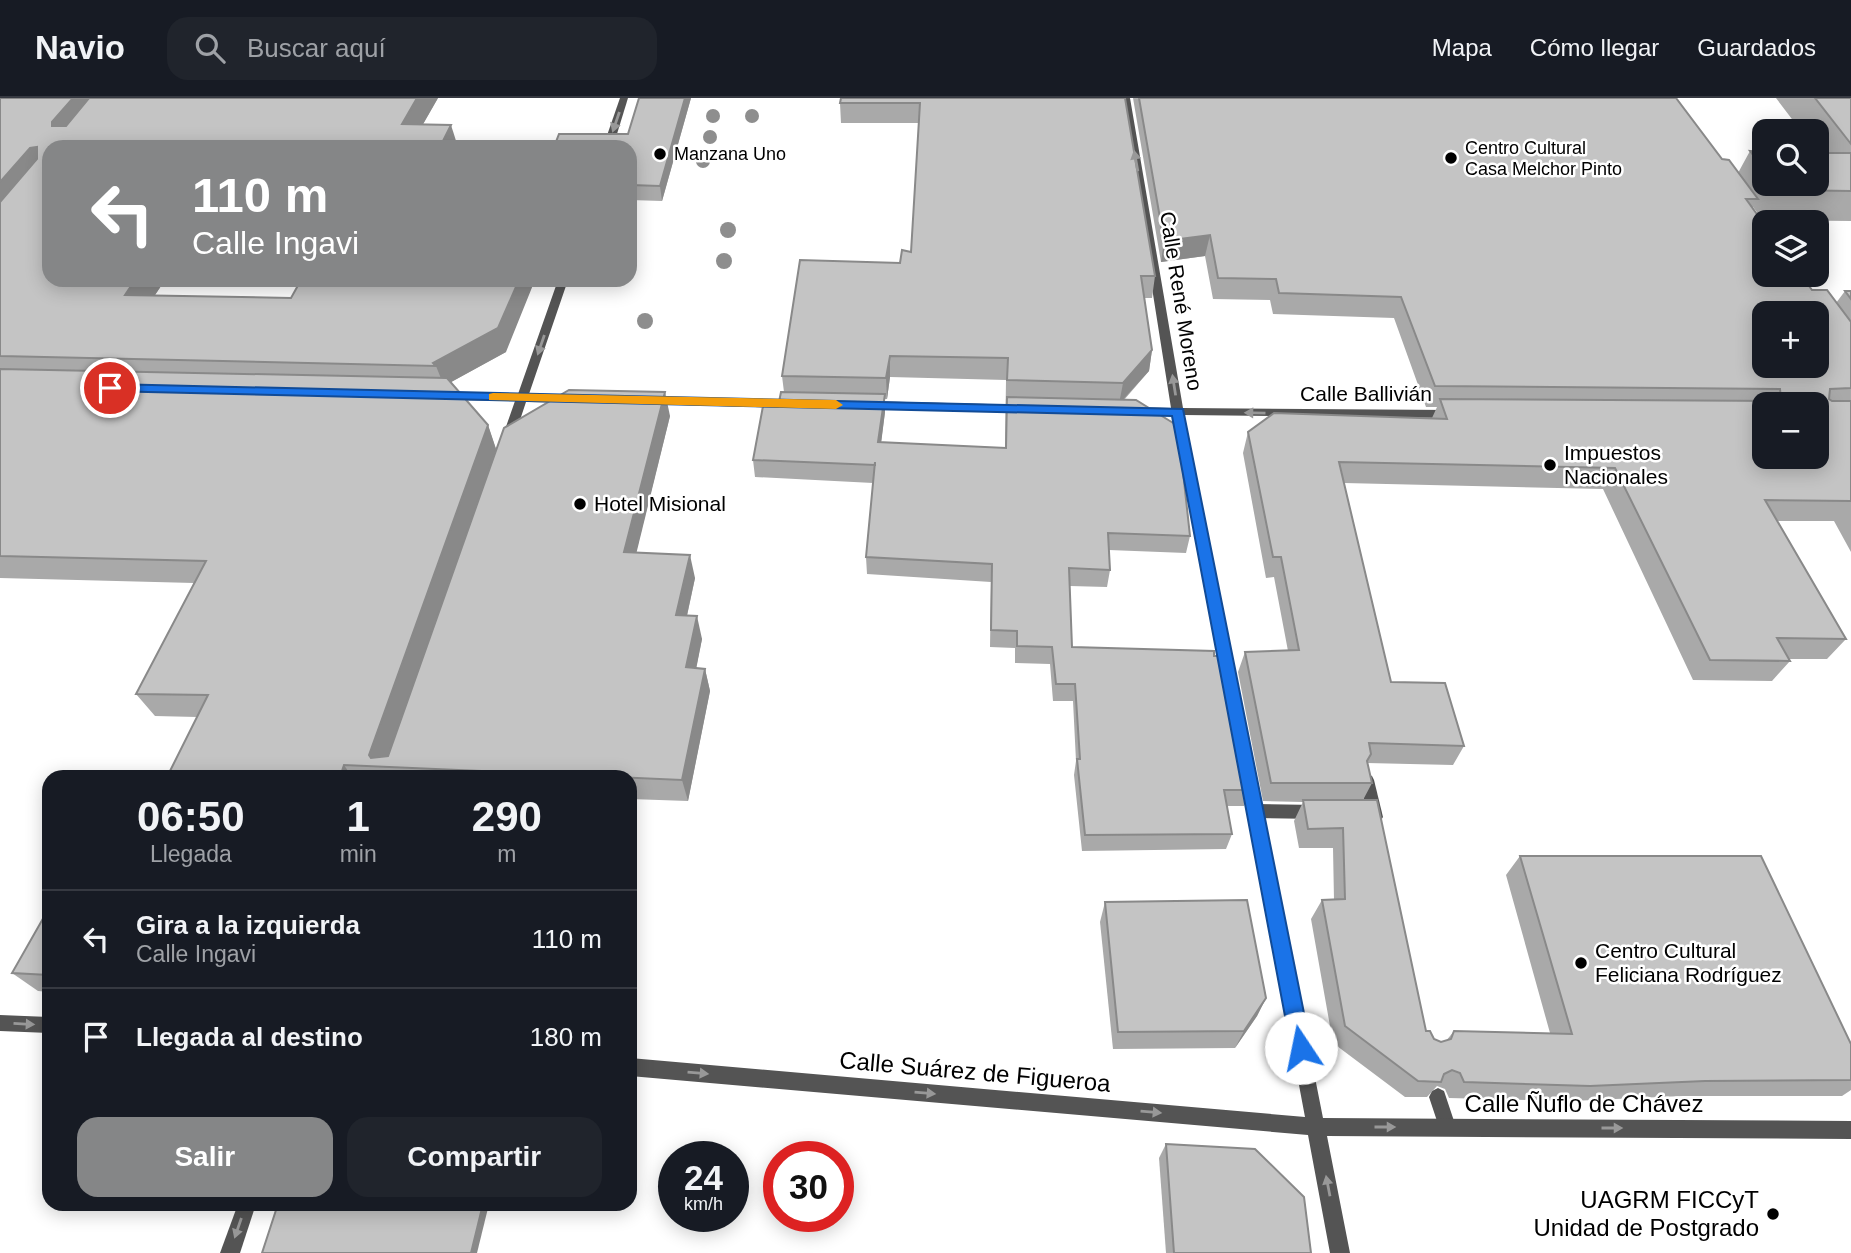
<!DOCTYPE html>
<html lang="es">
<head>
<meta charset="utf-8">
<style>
  :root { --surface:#171b24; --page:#20242c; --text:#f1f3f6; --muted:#9ea1a6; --line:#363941; --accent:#858687 }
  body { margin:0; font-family:Arial,sans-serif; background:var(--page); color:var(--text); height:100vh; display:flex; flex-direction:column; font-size:26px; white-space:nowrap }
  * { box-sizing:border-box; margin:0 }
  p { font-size:23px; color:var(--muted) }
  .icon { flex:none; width:38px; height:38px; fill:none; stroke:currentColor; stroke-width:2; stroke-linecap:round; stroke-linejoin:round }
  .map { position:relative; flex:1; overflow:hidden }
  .details { position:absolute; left:42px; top:672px; width:595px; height:441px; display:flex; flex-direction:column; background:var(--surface); border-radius:21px; box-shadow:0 4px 18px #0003 }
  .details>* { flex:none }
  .top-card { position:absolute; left:42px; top:42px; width:595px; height:147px; border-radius:21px; box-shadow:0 4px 18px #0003; background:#858687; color:#fff; overflow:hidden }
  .controls { position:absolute; left:1752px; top:21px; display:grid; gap:14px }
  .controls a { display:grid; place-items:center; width:77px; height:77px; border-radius:14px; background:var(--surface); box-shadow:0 4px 18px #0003; font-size:35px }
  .speed { position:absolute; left:658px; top:1043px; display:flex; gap:14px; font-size:35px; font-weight:700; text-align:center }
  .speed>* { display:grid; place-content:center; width:91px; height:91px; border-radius:50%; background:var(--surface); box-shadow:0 4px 18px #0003; line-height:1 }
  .speed small { font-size:18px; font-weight:400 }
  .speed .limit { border:10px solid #d22; background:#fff; color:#111 }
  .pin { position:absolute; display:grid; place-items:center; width:60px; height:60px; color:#fff; margin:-30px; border:4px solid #fff; border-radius:50%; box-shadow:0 2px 7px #0007 }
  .me { position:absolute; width:77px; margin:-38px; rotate:349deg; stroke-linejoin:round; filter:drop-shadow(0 0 5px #0008) }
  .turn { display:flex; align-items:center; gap:24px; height:147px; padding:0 35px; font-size:32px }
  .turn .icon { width:91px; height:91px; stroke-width:2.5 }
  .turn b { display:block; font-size:49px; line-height:60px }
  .eta { display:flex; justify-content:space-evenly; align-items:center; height:119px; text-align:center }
  .eta b { font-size:42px; font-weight:600; line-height:49px }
  .action { display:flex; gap:14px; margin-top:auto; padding:14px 35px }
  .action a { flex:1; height:80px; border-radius:21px; background:var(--accent); color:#fff; font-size:28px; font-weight:600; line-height:80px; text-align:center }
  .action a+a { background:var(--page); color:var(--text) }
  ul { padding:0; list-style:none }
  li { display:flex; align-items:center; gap:21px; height:98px; padding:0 35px; border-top:2px solid var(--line) }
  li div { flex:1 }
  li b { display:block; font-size:26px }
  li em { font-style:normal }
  header { display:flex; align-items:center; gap:42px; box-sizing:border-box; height:98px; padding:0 35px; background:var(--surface); border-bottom:2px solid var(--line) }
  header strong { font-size:33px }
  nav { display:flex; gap:38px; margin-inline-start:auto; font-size:24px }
  .search { width:490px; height:63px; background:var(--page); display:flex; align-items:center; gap:18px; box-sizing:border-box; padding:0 24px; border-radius:21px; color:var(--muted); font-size:26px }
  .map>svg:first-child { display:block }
</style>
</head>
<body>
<header>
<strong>Navio</strong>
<div class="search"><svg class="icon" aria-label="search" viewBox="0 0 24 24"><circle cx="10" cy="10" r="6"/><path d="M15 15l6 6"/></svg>Buscar aquí</div>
<nav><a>Mapa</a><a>Cómo llegar</a><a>Guardados</a></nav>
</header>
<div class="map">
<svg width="1851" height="1155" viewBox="0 0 1851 1155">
  <rect width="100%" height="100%" fill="#fff"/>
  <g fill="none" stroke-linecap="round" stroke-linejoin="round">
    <g fill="#545454" fill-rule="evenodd">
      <path d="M1367,676L1372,678L1374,682L1383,719L1380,724L1375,726L1370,724L1367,719L1360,682L1362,678Z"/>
      <path d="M1255,706L1317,707L1322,709L1325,714L1322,719L1317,721L1255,720L1250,718L1247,713L1250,708Z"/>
      <path d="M1438,990L1444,993L1456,1029L1453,1035L1447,1038L1441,1035L1429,999L1432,993Z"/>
    </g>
    <g fill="#545454" fill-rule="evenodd">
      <path d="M620,0H628L613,49H603Z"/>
      <path d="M1122,0H1130L1183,310L1451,312L1457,316L1451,320L1184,317L1323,1020L1851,1023V1041L1327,1038L1350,1155H1330L1308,1037L630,978V960L1305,1019L1173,317H1135L1129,313L1135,309L1171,310Z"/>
      <path d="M558,182H568L529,296L572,297L578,301L572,305L526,304L513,343L511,346H503L501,343L515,303L446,302L440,298L446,294L518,296Z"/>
      <path d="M649,299L796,302L802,306L796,310L645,306V300Z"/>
      <path d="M866,303L1024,307L1030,311L1024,315L862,310V304Z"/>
      <path d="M0,917L49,919V935L0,933Z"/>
      <path d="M238,1106H256L240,1155H220Z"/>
    </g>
  </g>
  <g fill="#8e8e8e">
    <circle cx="713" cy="18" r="7"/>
    <circle cx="752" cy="18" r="7"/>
    <circle cx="710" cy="39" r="7"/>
    <circle cx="703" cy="63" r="7"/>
    <circle cx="728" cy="132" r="8"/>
    <circle cx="724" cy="163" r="8"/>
    <circle cx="645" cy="223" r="8"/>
  </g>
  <g fill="#a9a9a9" fill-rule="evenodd">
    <path d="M0,0H438L423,26L458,49H49V182H165L155,197L506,254L451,284L488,327L496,351L670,318L636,454L695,480L687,518L702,541L696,570L705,571L710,593L688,703L630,701V679H123L169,675L197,619L155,618L136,596L194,485L0,480Z"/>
    <path d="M639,0H691L662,103L630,102V49L628,36Z"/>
    <path d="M1125,0L1155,178L1152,200H1144L1152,252L1149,273L1124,302L1190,438L1186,455L1109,452L1110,472L1107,489L1070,488L1072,549L1250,692L1244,708H1227L1232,736L1226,751L1082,753L1074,677L1076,663L1073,603H1053L1050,566L1015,565V550L990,549L991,484L867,476L866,459L873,385L755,379L753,362L778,309L784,294L782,278L911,154L919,25H841L840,5ZM890,279L1006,282L1005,350L881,344L885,314V301H887Z"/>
    <path d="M1133,0H1676L1722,61L1738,75L1750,53L1764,54V86H1816V33H1801L1776,0H1851V123L1763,122L1753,109V110L1812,192L1836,205L1845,193H1851V454L1834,423H1777L1846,541L1827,561H1789L1790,563L1772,583L1693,582L1603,391L1344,385L1391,584L1464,648L1453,667L1367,665L1372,685L1363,702L1426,933L1434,941L1441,944L1446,943L1454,933L1550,935L1506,777L1520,758L1851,946V992L1842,998H1683L1571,1003L1449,1000L1445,991L1437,988L1427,999H1405L1333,945L1311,821L1322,802H1334L1333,750H1299L1294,723L1303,704L1263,703L1238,574L1245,554L1288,553L1274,479L1266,480L1243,355L1248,334L1432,320L1437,309H1426L1394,220L1273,216L1270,202L1213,201L1205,158L1161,164Z"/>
    <path d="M1105,804L1266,900L1257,918L1235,950L1113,951L1100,824Z"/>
    <path d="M49,810V894L38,893L12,875Z"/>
    <path d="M1166,1046L1311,1155H1166L1159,1060Z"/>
  </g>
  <g fill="#898989">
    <path d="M73,0H105L65,47L52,28V24Z"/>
    <path d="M417,0H438L410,49L402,26Z"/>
    <path d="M685,0H691L662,103L660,88Z"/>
    <path d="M451,27L458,49H440Z"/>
    <path d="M37,49L49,69L0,125V84L30,50Z"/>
    <path d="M1210,137L1205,158L1161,164L1164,143Z"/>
    <path d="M135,182H165L139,221L125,197Z"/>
    <path d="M519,182H535L506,254L444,288L436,268L433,265Z"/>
    <path d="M1152,252L1149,273L1119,306L1123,285Z"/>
    <path d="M890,258V279L887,301L886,280Z"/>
    <path d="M665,294L670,318L631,477L624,454Z"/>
    <path d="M885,296V314L879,362L878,344Z"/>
    <path d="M488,327L496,351L386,669H377L369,657Z"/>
    <path d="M690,457L695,480L682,540L676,517Z"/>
    <path d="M697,518L702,541L692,592L686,569Z"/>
    <path d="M705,571L710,593L688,703L682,682Z"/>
    <path d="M344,667L352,679H340Z"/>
    <path d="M1266,900L1257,918L1235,950L1244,933Z"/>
    <path d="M483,1106H489L477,1155H471Z"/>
  </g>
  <g fill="#c4c4c4" stroke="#898989" stroke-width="2" fill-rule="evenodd">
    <path d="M0,0H73L52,24V28H66L89,0H417L402,26L451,27L440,49H296V48L171,45L168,49H49V182H135L125,197L291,200L301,182H519L498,230L433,265L436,268L0,258V104L37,61V49L30,50L0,84Z"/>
    <path d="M639,0H685L660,88L630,87V49H554L559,36H628Z"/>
    <path d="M841,0H1125L1155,178H1141L1152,252L1123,285L1007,282L1008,260L890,258L886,280L782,278L800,162L900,165L902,152L911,154L920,5H840Z"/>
    <path d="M1139,0H1676L1722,61L1729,62L1758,101H1746L1764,126V177H1801L1812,192H1827L1851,224V290L1830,291L1829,301L1832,303H1851V403L1765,402L1846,541L1777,540L1790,563L1710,562L1615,370L1339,364L1391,584L1445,585L1464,648L1369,645L1371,656L1367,663L1372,685H1271L1245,554L1299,552L1281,459H1273L1248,334L1274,315L1447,321L1440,301L1779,303L1781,301L1780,291L1435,288L1401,199L1279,195L1276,181L1218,180L1210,137L1164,143ZM1764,215H1816V268H1764ZM1764,306H1816V359H1764Z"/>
    <path d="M1815,0H1851V46Z"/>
    <path d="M1750,53L1764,54V71Z"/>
    <path d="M1816,55H1851V93L1780,92L1775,86H1816Z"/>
    <path d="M1845,193H1851V201Z"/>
    <path d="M0,271L447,280L488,327L369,657L371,660L388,658L504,330L569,292L665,294L624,454L690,457L676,517L697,518L686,569L705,571L682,682L344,667L340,679H123L126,674L169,675L208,597L136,596L206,463L0,458Z"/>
    <path d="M781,294L885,296L878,344L1006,350L1007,299L1136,302L1178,328L1190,438L1108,435L1110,472L1069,470L1072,549L1214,553V558H1224L1250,692H1224L1232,736L1085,737L1077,661H1080L1075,586H1056L1052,549L1017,548V533L991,532L992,466L866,459L875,364V367L753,362L763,308L778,309Z"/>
    <path d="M1303,702H1377L1426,933H1430L1434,941L1441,944L1451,941L1454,933L1572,936L1520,758H1761L1851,946V982L1705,983L1590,988L1464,984L1460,975L1452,972L1444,976L1441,984L1418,983L1345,928L1322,802L1345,801L1343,730L1308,731Z"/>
    <path d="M1247,802L1266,900L1244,933L1118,934L1105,804Z"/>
    <path d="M49,810V877L12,875Z"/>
    <path d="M1166,1046L1255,1051L1304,1099L1311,1155H1174Z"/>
    <path d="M278,1106H483L471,1155H262Z"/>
  </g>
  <defs><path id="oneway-solid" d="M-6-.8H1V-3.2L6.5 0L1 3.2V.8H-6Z" transform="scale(1.75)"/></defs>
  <g fill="#989898">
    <use href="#oneway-solid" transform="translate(616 24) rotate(109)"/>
    <use href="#oneway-solid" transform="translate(1136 63) rotate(-100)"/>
    <use href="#oneway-solid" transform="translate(541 247) rotate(109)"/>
    <use href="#oneway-solid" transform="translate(1174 287) rotate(-99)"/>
    <use href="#oneway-solid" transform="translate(1255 315) rotate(-179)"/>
    <use href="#oneway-solid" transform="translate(24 926) rotate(3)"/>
    <use href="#oneway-solid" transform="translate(698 975) rotate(5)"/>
    <use href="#oneway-solid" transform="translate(925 995) rotate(5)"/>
    <use href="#oneway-solid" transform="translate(1151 1014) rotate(5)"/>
    <use href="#oneway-solid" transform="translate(1385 1029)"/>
    <use href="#oneway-solid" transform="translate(1612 1030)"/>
    <use href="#oneway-solid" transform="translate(1328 1088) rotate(-101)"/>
    <use href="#oneway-solid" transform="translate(238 1130) rotate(109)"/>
  </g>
  <path fill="#1a73e8" stroke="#114b97" stroke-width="2" d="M110,286L1183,311L1311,950L1308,957L1301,959L1294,957L1291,950L1172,318L105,293L104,290Z"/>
  <path fill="#f59e0b" d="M493,295L836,302L843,307L836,311L489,302V296Z"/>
  <g fill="#000" stroke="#fff" stroke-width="2.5">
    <circle cx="660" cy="56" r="7"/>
    <circle cx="1451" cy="60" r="7"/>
    <circle cx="1550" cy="367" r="7"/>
    <circle cx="580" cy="406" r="7"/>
    <circle cx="1581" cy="865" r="7"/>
    <circle cx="1773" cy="1116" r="7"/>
  </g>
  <g text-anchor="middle" stroke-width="5" stroke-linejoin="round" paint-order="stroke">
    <g font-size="18" fill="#000" stroke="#fff" text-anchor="start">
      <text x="1465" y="56">Centro Cultural<tspan x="1465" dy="21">Casa Melchor Pinto</tspan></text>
      <text x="674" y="62">Manzana Uno</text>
    </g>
    <g font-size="21" fill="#000" stroke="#fff">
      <text transform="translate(1181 203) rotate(81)" y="7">Calle René Moreno</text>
      <text x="1366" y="303">Calle Ballivián</text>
    </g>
    <g font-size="21" fill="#000" stroke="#fff" text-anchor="start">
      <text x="1564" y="362">Impuestos<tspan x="1564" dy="24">Nacionales</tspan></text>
      <text x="594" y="413">Hotel Misional</text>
      <text x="1595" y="860">Centro Cultural<tspan x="1595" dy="24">Feliciana Rodríguez</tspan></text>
    </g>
    <g font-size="24" fill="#000" stroke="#fff">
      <text transform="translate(975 974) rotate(5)" y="8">Calle Suárez de Figueroa</text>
      <text x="1584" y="1014">Calle Ñuflo de Chávez</text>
    </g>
    <g font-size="24" fill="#000" stroke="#fff" text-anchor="end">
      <text x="1759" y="1110">UAGRM FICCyT<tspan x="1759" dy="28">Unidad de Postgrado</tspan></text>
    </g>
  </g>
</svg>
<div class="controls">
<a><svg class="icon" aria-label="search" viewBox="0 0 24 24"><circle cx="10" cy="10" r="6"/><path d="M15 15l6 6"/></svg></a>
<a><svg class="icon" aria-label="layers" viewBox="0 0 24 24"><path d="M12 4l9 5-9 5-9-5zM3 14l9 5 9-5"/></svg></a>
<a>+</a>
<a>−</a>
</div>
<div class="speed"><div>24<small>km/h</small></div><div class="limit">30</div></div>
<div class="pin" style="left:110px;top:290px;background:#d93025"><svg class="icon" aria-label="arrive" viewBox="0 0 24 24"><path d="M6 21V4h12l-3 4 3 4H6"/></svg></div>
<svg class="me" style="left:1301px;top:950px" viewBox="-20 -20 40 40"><circle r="19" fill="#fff"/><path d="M0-13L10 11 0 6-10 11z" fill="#1a73e8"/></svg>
<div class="top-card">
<div class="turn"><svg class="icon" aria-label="left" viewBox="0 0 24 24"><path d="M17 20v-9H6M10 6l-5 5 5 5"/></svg><div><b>110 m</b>Calle Ingavi</div></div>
</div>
<section class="details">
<div class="eta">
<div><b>06:50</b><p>Llegada</p></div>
<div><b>1</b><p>min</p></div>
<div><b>290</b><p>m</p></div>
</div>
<ul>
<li><svg class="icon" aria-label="left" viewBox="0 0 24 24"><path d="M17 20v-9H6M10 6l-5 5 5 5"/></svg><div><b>Gira a la izquierda</b><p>Calle Ingavi</p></div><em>110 m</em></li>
<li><svg class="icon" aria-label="arrive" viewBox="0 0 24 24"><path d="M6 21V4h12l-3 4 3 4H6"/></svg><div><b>Llegada al destino</b></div><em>180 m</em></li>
</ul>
<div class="action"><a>Salir</a><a>Compartir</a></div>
</section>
</div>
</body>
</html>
